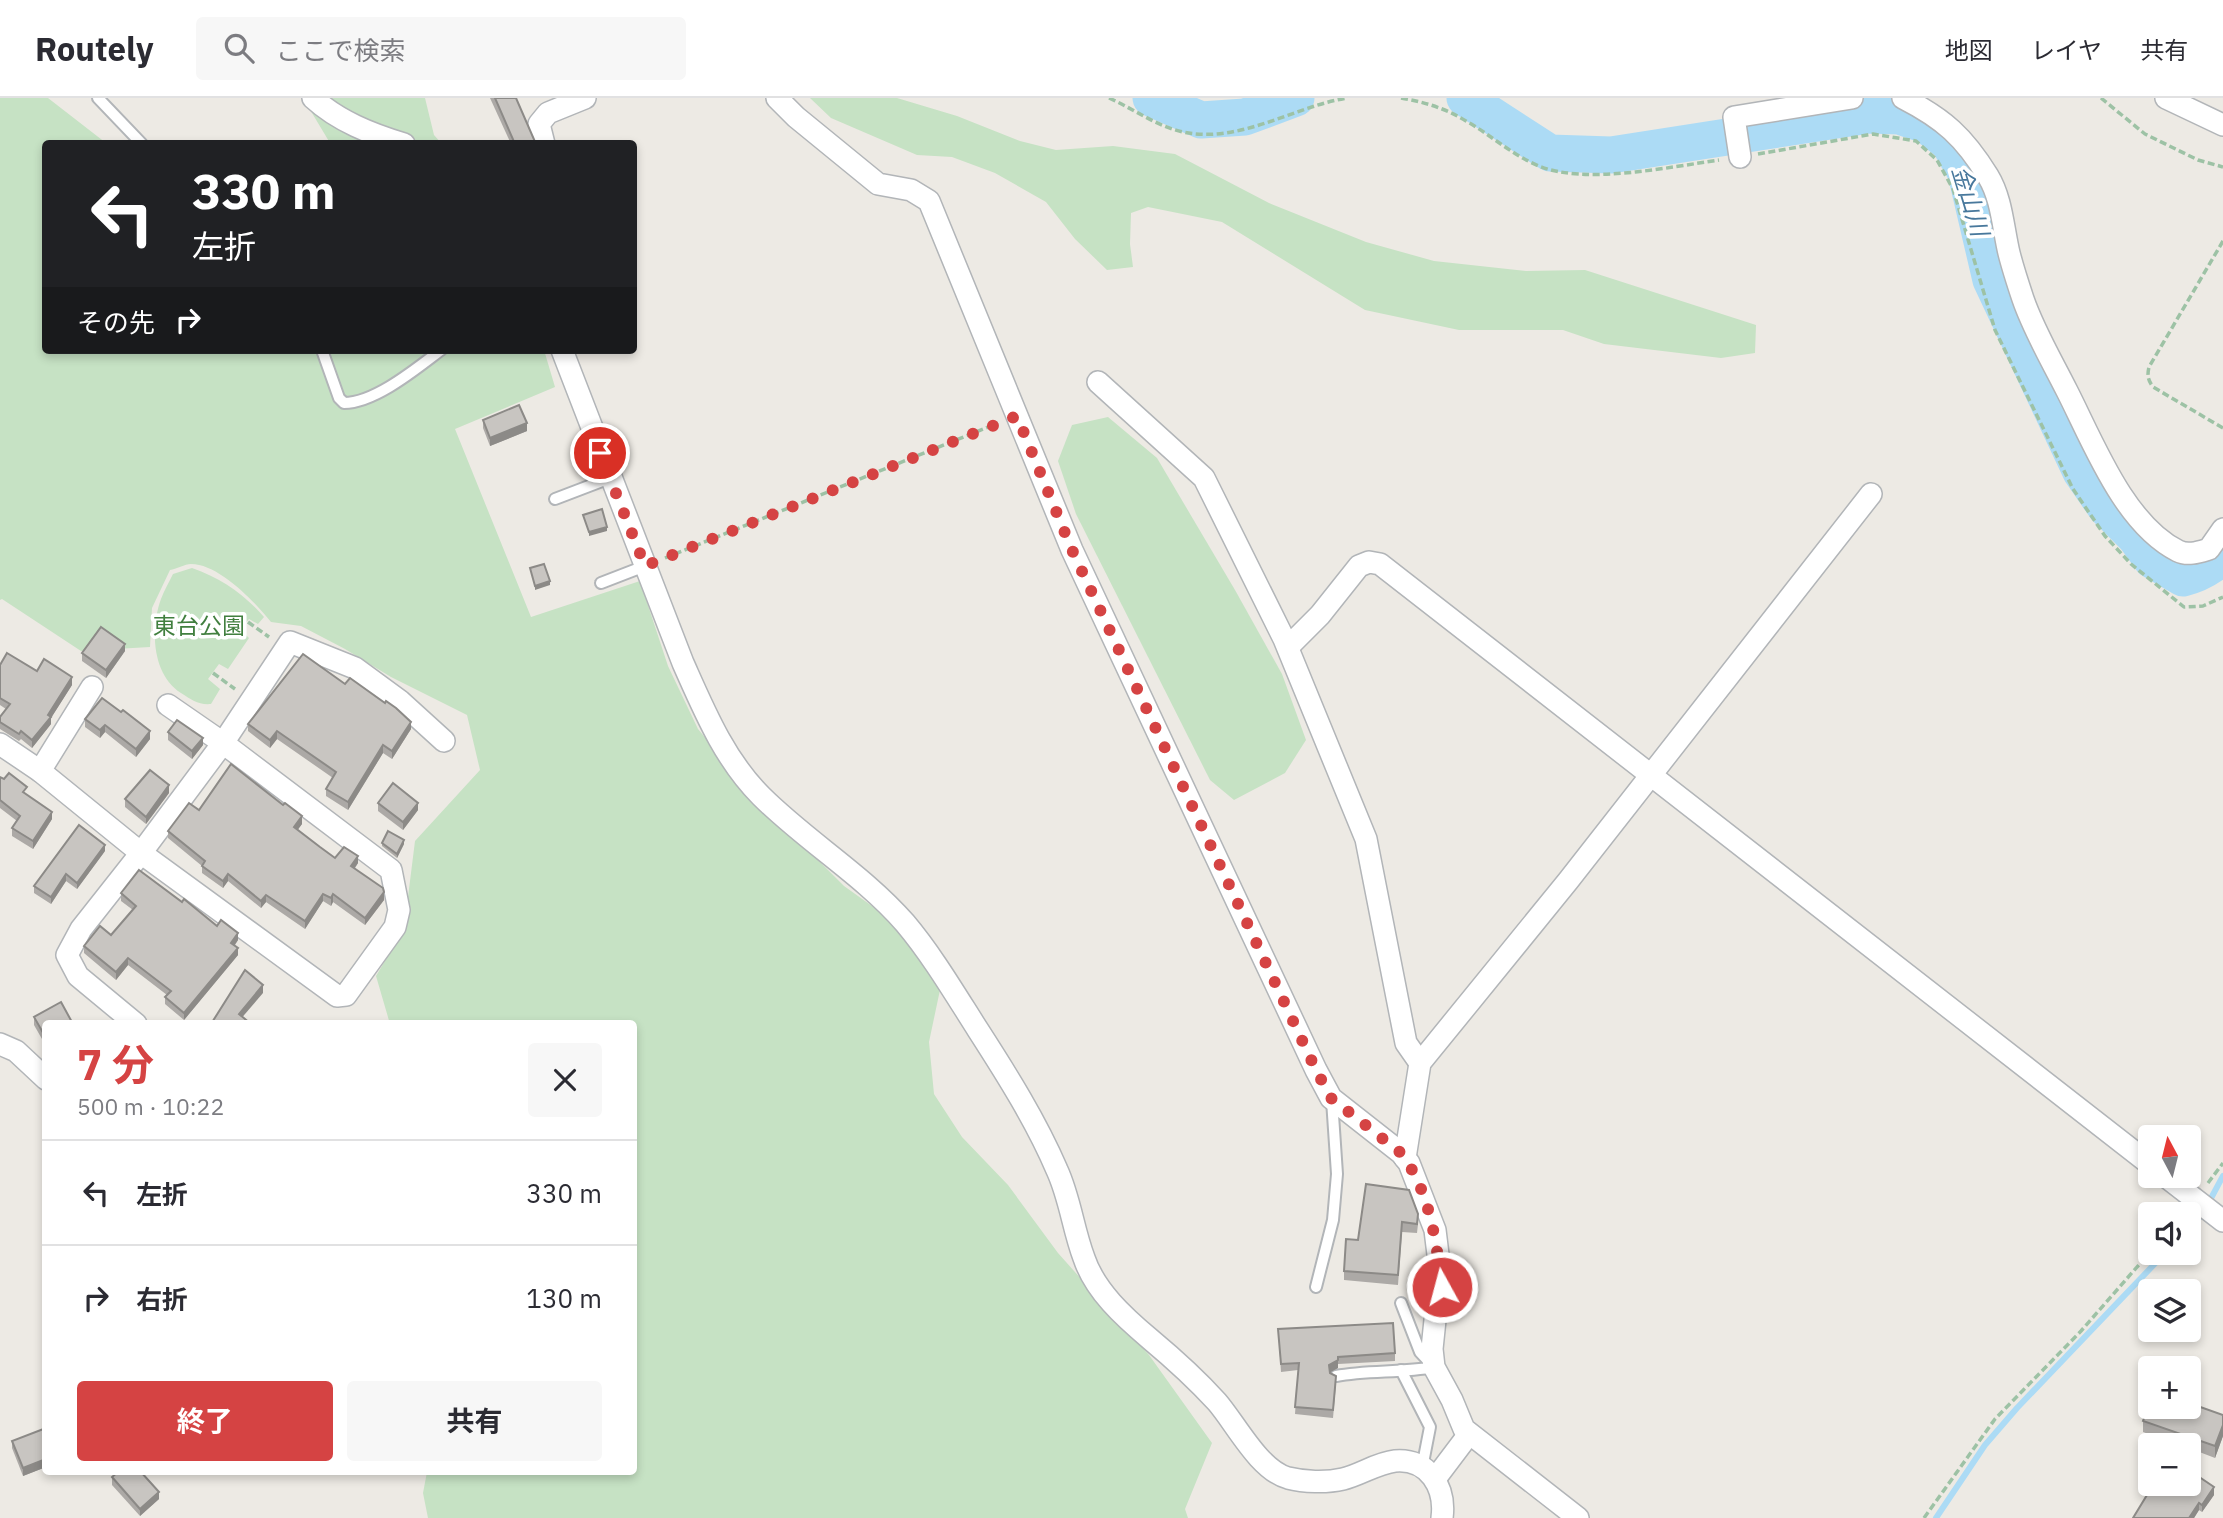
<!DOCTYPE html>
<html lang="ja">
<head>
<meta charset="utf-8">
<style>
  :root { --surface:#fff; --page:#f7f7f7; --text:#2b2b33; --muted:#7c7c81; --line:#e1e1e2; --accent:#d54343 }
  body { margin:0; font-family:"IBM Plex Sans","Noto Sans JP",sans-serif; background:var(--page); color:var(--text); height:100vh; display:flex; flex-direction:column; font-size:26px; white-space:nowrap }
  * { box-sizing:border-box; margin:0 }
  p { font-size:23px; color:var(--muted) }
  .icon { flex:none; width:38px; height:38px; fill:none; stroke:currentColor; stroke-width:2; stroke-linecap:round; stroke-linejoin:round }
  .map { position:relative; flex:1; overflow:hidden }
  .details { position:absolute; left:42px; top:922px; width:595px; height:455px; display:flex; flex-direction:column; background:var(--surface); border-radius:7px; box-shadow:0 4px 10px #0003 }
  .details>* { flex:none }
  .top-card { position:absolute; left:42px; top:42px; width:595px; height:214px; border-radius:7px; box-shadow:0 4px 10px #0003; background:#202124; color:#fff; overflow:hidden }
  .needle { width:46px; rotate:353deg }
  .controls { position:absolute; left:2138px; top:1027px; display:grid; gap:14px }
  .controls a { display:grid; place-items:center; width:63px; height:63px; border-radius:7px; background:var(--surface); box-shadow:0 4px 10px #0003; font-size:35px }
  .pin { position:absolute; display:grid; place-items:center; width:60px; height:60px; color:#fff; margin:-30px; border:4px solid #fff; border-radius:50%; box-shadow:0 2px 7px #0007 }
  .me { position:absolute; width:77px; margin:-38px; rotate:353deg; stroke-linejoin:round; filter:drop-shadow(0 0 5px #0008) }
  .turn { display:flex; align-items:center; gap:24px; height:147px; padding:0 35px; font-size:32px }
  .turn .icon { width:91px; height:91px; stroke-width:2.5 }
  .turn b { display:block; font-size:49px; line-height:60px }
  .then { display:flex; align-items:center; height:66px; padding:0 35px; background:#0003; gap:14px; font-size:26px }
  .round { display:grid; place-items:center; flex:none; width:74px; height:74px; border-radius:7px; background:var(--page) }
  .headline { display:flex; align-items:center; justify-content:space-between; height:119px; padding:0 35px }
  h1 { font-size:42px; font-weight:700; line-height:52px; color:var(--accent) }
  .primary-button { display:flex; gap:14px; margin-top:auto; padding:14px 35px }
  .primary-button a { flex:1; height:80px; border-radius:7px; background:var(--accent); color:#fff; font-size:28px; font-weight:700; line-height:80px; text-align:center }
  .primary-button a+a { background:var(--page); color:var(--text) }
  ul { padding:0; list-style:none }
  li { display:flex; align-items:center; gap:21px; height:105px; padding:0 35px; border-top:2px solid var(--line) }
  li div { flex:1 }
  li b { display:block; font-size:26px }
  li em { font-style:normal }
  header { display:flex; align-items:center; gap:42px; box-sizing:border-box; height:98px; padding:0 35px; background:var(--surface); border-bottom:2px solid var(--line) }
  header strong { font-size:33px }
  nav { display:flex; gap:38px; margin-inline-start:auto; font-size:24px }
  .search { width:490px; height:63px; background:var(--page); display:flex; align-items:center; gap:18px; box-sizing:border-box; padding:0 24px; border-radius:7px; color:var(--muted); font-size:26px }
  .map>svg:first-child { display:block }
</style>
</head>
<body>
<header>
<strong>Routely</strong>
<div class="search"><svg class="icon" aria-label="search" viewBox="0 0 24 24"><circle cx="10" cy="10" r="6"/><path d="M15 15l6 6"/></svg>ここで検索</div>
<nav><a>地図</a><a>レイヤ</a><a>共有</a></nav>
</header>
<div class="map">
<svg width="2223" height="1420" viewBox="0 0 2223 1420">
  <rect width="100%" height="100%" fill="#edeae4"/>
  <g fill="#c6e2c4">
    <path d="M0,0H48L106,45L46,46V252H544L555,289L455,331L531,519L640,483L668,568L698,631L750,694L844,788L886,818L944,873L929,944L934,996L962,1039L1008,1087L1058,1155L1149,1257L1212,1345L1185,1411L1188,1420H428L423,1395L427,1374H634V926H390L376,878L404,831L415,743L480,672L467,617L391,579L345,551L301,528L271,524C255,504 219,466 191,466C185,466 176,471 170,472L152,510L150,549L81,553L2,501L0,502Z"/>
    <path d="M303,0H425L434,37L441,45H330Z"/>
    <path d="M810,0H897L957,18L1020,43L1056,52L1113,48L1175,56L1269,105L1366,144L1434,163L1526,173L1585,172L1756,227L1755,255L1721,260L1604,246L1563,232H1459L1365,212L1222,124L1148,109L1131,115L1130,146L1133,169L1107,172L1075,141L1046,104L995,75L952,59L917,57L831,20Z"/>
    <path d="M1108,319L1157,360L1235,492L1282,576L1306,642L1285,675L1234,702L1210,682L1076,416L1058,363L1072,327Z"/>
    <path d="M192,470C221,480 244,496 264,519L258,526L249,521L243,528L244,535L249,540L228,571L219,566L208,581L220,591L211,606C198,607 192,602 181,595C152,577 150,531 161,501C164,493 169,484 173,476Z"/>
  </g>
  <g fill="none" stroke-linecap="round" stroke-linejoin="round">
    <g stroke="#acdbf5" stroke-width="6">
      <path d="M2189,1130L2202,1117L2223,1078"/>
      <path d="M1936,1420L1985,1347L2017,1310L2165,1155"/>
    </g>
    <g stroke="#acdbf5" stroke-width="37">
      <path d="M1151,0L1201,22L1245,19L1296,0"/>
      <path d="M1465,0L1550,55L1611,57L1869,17L1899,18L1926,27L1949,45L1966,75L1991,182L2081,374L2106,410L2136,440L2152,462L2183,480C2199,476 2210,470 2223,458"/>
    </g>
    <g stroke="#b2b5b8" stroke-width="14">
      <g id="lane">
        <path d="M98,0L142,46"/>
        <path d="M322,252L339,300L344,305C375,305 417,270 441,252"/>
        <path d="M555,401L610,380"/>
        <path d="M601,485L645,468"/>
        <path d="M1316,1189L1333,1122L1337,1076L1332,1002"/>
        <path d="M1401,1272L1430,1329L1422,1370"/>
        <path d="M1336,1278C1368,1272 1402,1275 1434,1269L1420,1254L1401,1205"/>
      </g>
    </g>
    <g stroke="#b2b5b8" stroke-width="24">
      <g id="street">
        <path d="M313,0C338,23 371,36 404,46"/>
        <path d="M777,0L796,19L878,86L911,92L929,103L1072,452L1316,972L1331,1000L1401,1055L1409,1065L1435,1132L1442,1189L1435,1222L1432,1251L1434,1269L1452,1302L1464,1331L1578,1420"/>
        <path d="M1903,0C1944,21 1964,39 1988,78C2002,101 2003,130 2009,155C2013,171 2018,186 2023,201C2034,233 2052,263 2067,293C2093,344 2124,426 2178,453C2188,458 2199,454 2209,451L2223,431"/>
        <path d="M2166,0L2223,27"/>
        <path d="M544,46L539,26L548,15L585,0"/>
        <path d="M1740,59L1734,19L1852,0"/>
        <path d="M562,252L683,565C704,612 724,661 761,698C806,743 863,777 905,825C932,857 955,896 978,932C1007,977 1036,1023 1057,1072C1070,1100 1073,1131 1084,1160C1095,1193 1124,1219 1150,1241C1174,1261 1196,1281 1217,1304C1236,1326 1259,1372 1288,1380C1304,1384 1326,1385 1343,1381C1360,1377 1377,1365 1395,1363C1429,1360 1446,1390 1442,1420"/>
        <path d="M1098,284L1204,380L1284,541L1366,741L1406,945L1420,965"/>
        <path d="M1288,549L1320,517L1359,468L1369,464L1380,466L2151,1067"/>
        <path d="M0,646L40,673L141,755L337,898L346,897L395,829L399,812L391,772L223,645L168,607"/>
        <path d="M40,673L92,589"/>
        <path d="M136,926L78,878L67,857L81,831L141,755L223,645L290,544L355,570L400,603L444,643"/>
        <path d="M0,946L16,953L46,981"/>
        <path d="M1405,1060L1420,965L1568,783L1871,396"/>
        <path d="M2165,1078L2223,1123"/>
        <path d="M1435,1381L1469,1336"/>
      </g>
    </g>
    <g stroke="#9dc2a5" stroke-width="3.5" stroke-dasharray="7 3.5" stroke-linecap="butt">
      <path d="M1109,0C1134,11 1156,28 1183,34C1241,46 1292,9 1347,0"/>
      <path d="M1401,0C1424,4 1445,10 1466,23C1491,37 1512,57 1539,68C1584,87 1670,69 1719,62"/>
      <path d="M2101,0L2145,36L2198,62L2223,69"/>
      <path d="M1758,56L1873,36L1916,43L1937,62L1953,91L1995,232L2073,391L2105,438L2131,466L2184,509L2203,508L2223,499"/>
      <path d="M2223,143L2149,269C2147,278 2148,282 2153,289L2223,330"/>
      <path d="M665,460L998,325"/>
      <path d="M248,524L269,539"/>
      <path d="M213,575L235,591"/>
      <path d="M2208,1085L2223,1065"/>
      <path d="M1924,1420L1995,1321L2081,1233L2151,1153"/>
    </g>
    <use href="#lane" stroke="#fff" stroke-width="10"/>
    <use href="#street" stroke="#fff" stroke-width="21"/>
  </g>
  <g fill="#aca9a6">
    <path d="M490,0H516L536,46H511Z"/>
    <path d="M483,322L527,333L490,348L483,330Z"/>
    <path d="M125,553L106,580L82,563V555Z"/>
    <path d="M0,567L37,573L72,587L51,620V626L32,650L21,641L19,643L0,631V619L6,611L0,607Z"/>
    <path d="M345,586L411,631L392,661L383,655L348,712L326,698V691L333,680L277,641L270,650L248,633V626Z"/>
    <path d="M85,621L150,641L136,659L105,634L100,640L85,629Z"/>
    <path d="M168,634L203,647L192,661L168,642Z"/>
    <path d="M0,679L27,697L52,721L33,751L12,738V730L17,723L0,710Z"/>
    <path d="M169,695L146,726L125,709V701Z"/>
    <path d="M378,705L418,712L403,732L378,713Z"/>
    <path d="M199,712L302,726L297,732L320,749L335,760L358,765L355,770L384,802L365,827L333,804L331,808L323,803L305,831L266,804L261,810L228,783L223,790L202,775V768L168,740V733Z"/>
    <path d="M382,745L404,746L397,760L382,748Z"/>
    <path d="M105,753L77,791L66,783L51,806L34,795V788Z"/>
    <path d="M121,795L182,804L238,842L235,847L238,857L184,922L165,906V899L167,897L128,867L116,882L84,855V848L111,837L133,812L121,803Z"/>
    <path d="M34,919L46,926V948L34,927Z"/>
    <path d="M1366,1086L1418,1126L1417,1135L1402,1134L1398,1187L1344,1182V1173L1358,1142Z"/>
    <path d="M1278,1231L1395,1255V1263L1338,1266V1270L1329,1274L1336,1286L1333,1320L1295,1316L1298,1272L1281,1274Z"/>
    <path d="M2223,1317V1338L2215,1360L2189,1350V1348H2181L2143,1334V1323Z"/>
    <path d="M46,1330V1369L23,1378L12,1350V1343Z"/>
    <path d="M112,1379L159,1401L140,1418L112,1387Z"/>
    <path d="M2143,1388L2214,1397L2202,1414L2199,1412L2194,1420H2133L2147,1398L2143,1396Z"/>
  </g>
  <g fill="#8c8a87">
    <path d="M527,325V333L490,348V340Z"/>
    <path d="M607,429V433L589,438V434Z"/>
    <path d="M550,483V487L535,492V488Z"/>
    <path d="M125,546V553L106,580V572Z"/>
    <path d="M72,579V587L51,620V626L32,650V642Z"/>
    <path d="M411,624V631L392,661V653Z"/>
    <path d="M105,627V634L100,640V632Z"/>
    <path d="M150,633V641L136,659V651Z"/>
    <path d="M277,633V641L270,650V642Z"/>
    <path d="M203,640V647L192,661V653Z"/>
    <path d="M383,647V655L348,712V704Z"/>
    <path d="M169,687V695L146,726V719Z"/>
    <path d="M418,705V712L403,732V724Z"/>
    <path d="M52,714V721L33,751V743Z"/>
    <path d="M302,718V726L294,737V729Z"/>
    <path d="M404,742V746L397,760V756Z"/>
    <path d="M105,747V753L77,791V785Z"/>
    <path d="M358,758V765L351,775V768Z"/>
    <path d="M66,776V783L51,806V799Z"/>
    <path d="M228,776V783L223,790V783Z"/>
    <path d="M384,794V802L365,827V820Z"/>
    <path d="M323,796V803L305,831V823Z"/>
    <path d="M333,796V804L331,808V800Z"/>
    <path d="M266,797V804L261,810V803Z"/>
    <path d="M238,835V842L231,852V845Z"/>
    <path d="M238,850V857L184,922V915Z"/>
    <path d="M128,860V867L116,882V874Z"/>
    <path d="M263,887V895L239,923V916Z"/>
    <path d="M1338,1262V1270L1329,1275V1267Z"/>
    <path d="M2223,1327V1338L2215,1360V1348Z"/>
    <path d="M46,1361V1369L23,1378V1370Z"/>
    <path d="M2214,1389V1397L2202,1414V1407Z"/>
    <path d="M159,1394V1401L140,1418V1411Z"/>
    <path d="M2199,1405V1412L2194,1420H2189Z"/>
  </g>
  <g fill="#c8c5c1" stroke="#8c8a87" stroke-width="2">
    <path d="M495,0H516L536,46H515Z"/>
    <path d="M519,307L527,325L490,340L483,322Z"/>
    <path d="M602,411L607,429L589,434L583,417Z"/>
    <path d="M544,466L550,483L535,488L530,470Z"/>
    <path d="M101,529L125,546L106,572L82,555Z"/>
    <path d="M7,555L37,573L44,561L72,579L48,617L51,619L32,642L21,633L19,636L0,624V619L10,606L0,600V567Z"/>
    <path d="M303,556L345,586L350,580L385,605L386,603L396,610L411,624L392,653L383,647L348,704L326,691L336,674L277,633L270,642L248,626Z"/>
    <path d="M102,600L121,614L123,612L150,633L136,651L105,627L100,632L85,621Z"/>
    <path d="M177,622L203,640L192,653L168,634Z"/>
    <path d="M231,666L283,707L285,705L302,718L294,729L320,749L335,760L344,749L358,758L351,768L383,790L384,794L365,820L333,796L331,800L323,796L305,823L266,797L261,803L228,776L223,783L202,768L205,763L168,733L189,705L199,712Z"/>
    <path d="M150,672L169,687L146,719L125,701Z"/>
    <path d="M9,675L27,689L23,694L52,714L33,743L12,730L20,718L0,702V679L4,681Z"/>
    <path d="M393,685L418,705L403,724L378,705Z"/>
    <path d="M79,727L105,747L77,785L66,776L51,799L34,788Z"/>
    <path d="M388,733L404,742L397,756L382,745Z"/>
    <path d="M139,772L182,804L184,801L217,828L221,822L238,835L231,845L238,850L184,915L165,899L171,893L128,860L116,874L84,848L100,828L111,837L136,808L121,795Z"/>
    <path d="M245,872L263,887L239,916L251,926H211Z"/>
    <path d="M61,904L73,926H46V940L34,919Z"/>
    <path d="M1366,1086L1409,1092L1418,1116L1417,1126L1402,1124L1398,1177L1344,1173L1346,1141L1358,1142Z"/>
    <path d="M1393,1225L1395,1255L1338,1259V1262L1329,1267L1330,1275L1336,1278L1333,1312L1295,1309L1299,1265L1281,1266L1278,1231Z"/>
    <path d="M2151,1300V1309H2189V1305L2223,1317V1327L2215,1348L2143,1323Z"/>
    <path d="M46,1330V1361L23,1370L12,1343Z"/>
    <path d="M2189,1372L2214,1389L2202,1407L2199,1405L2189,1420H2133L2150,1392L2143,1388L2151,1374V1386H2189Z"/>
    <path d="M118,1374H141L159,1394L140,1411L112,1379Z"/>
  </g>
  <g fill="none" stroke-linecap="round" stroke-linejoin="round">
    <path stroke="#d54343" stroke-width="12" stroke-dasharray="0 21.6" d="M600,355L645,468L1017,318L1072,452L1316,972L1331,1000L1401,1055C1430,1093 1436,1143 1442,1189"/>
  </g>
  <g text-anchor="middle" stroke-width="7" stroke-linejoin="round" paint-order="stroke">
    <g font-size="23" fill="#417f3f" stroke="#fff">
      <text x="199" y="536">東台公園</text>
    </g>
    <g font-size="24" font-style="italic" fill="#48789c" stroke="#fff">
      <text transform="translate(1970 103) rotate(73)" y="8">金山川</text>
    </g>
  </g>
</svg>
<div class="controls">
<a><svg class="needle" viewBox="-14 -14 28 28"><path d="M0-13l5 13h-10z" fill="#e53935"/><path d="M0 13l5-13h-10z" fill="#7c7c81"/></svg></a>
<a><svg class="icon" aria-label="sound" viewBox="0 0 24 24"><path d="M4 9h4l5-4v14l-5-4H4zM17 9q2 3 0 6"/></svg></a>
<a><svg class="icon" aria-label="layers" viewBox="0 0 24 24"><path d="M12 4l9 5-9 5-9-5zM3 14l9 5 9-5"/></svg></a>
<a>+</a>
<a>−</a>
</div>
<div class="pin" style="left:600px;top:355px;background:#d93025"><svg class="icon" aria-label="arrive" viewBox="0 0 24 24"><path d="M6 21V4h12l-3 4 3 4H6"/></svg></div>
<svg class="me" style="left:1442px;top:1189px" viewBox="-20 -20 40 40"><circle r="17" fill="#d54343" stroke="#fff" stroke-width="3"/><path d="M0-11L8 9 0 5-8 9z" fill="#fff"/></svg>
<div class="top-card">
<div class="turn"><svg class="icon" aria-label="left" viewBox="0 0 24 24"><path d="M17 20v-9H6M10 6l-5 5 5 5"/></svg><div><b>330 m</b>左折</div></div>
<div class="then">その先<svg class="icon" aria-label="right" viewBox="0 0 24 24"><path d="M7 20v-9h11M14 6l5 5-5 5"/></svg></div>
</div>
<section class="details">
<div class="headline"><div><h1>7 分</h1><p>500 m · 10:22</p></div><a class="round"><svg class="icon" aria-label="close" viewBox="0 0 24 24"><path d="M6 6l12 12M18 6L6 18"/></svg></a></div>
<ul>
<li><svg class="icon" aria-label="left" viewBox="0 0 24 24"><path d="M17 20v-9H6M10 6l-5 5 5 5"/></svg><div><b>左折</b></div><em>330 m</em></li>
<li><svg class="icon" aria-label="right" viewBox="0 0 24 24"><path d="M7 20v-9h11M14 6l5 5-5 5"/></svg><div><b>右折</b></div><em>130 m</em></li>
</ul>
<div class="primary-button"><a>終了</a><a>共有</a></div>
</section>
</div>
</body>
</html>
